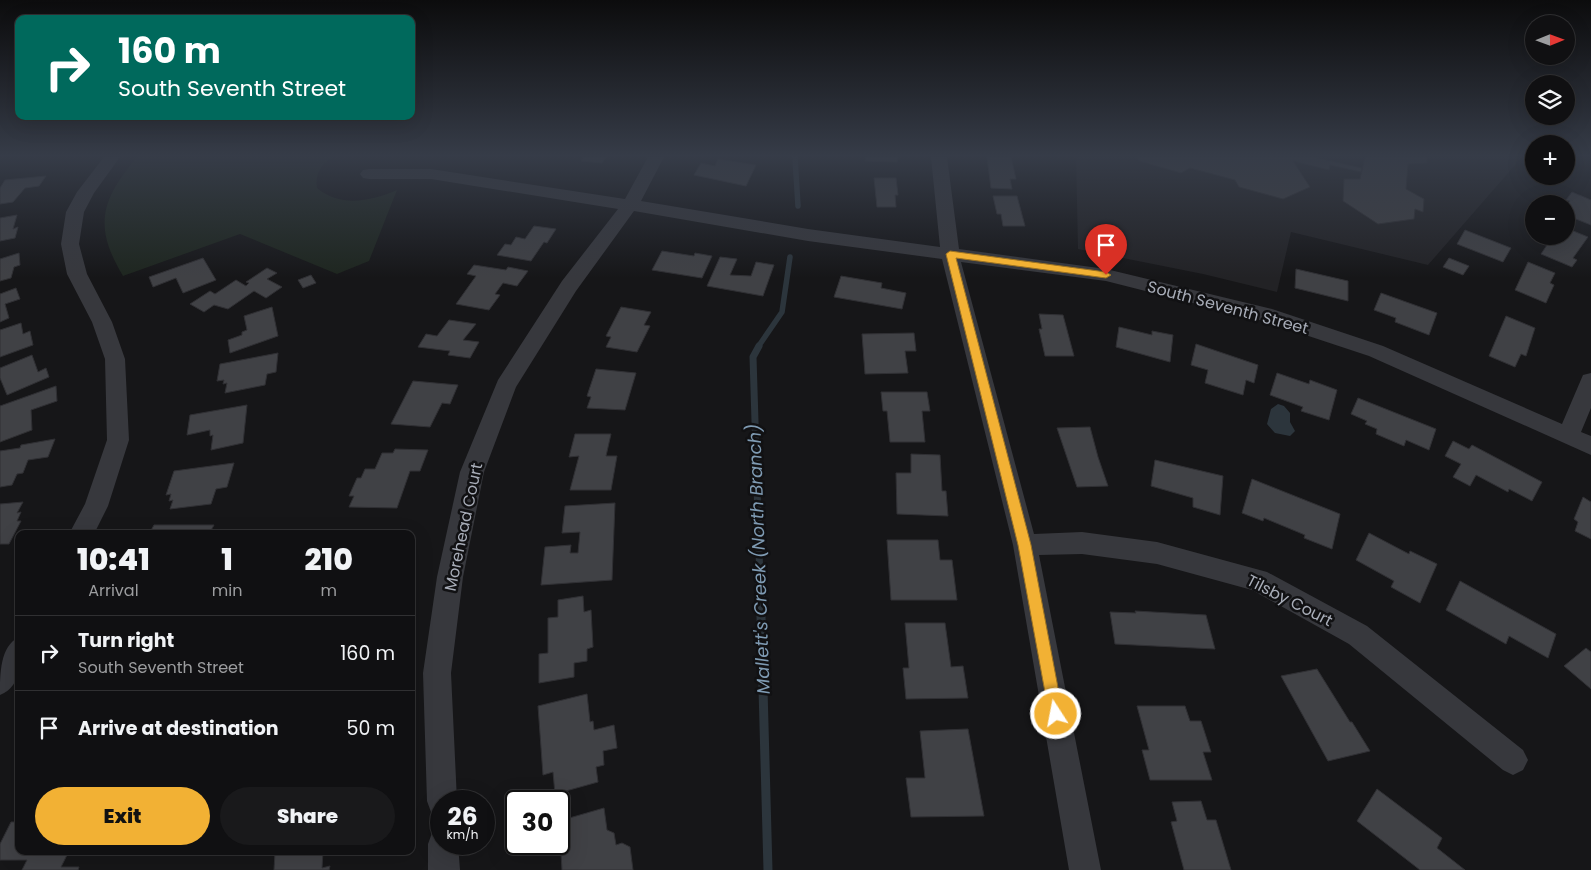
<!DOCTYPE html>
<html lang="en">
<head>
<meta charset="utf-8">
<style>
  :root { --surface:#101012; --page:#19191b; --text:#f1f3f6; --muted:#9c9d9f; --line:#303032; --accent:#f2b134 }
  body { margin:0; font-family:Poppins,sans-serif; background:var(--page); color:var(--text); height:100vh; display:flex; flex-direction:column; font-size:19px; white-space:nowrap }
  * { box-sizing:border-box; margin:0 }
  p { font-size:16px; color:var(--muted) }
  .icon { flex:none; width:28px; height:28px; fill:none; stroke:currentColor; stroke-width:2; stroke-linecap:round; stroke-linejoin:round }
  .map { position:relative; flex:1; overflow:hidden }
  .panel { position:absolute; left:15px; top:530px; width:400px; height:325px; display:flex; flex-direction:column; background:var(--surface); border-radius:10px; box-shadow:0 5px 20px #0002,0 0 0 1px var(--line) }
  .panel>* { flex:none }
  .banner { position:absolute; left:15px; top:15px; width:400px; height:105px; border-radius:10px; box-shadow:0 5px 20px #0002,0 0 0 1px var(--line); background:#00695c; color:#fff; overflow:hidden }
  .needle { width:32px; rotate:89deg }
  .tools { position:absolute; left:1525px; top:15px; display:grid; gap:10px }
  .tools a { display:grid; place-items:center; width:50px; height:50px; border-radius:50%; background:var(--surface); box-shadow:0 5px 20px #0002,0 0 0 1px var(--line); font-size:25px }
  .speed { position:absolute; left:430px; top:790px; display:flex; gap:10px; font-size:25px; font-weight:700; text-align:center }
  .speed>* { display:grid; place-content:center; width:65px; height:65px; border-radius:50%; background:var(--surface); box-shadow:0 5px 20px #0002,0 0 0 1px var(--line); line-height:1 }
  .speed small { font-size:12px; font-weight:400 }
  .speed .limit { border:2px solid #111; border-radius:8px; background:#fff; color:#111 }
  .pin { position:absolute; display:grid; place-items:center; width:42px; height:42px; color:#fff; margin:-51px -21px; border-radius:50% 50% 50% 0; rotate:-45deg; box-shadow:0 0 5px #0007 }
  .pin .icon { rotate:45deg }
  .me { position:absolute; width:55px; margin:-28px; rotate:349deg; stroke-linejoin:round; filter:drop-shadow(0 0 4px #0008) }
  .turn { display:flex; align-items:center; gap:18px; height:105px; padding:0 20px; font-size:22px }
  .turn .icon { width:65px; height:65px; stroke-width:2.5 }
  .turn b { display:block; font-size:35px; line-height:42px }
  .eta { display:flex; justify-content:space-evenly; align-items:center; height:85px; text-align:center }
  .eta b { font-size:30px; font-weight:800; line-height:35px }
  .primary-button { display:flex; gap:10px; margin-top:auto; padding:10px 20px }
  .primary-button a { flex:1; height:58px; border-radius:30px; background:var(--accent); color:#111; font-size:20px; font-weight:800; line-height:58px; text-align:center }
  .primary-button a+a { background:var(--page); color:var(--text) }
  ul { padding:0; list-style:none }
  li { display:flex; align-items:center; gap:15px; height:75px; padding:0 20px; border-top:1px solid var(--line) }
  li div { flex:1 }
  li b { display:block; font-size:19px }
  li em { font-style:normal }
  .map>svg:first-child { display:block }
</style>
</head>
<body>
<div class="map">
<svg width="1591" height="870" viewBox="0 0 1591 870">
  <rect width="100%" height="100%" fill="#161618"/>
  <path fill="#222225" d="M1076,157H1522L1428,265L1291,232L1277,292L1203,274L1078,249Z"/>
  <path fill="#1e261f" d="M137,157H333C321,165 315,173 317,188C341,208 371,201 397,190L369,261L337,274L240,234L123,276C93,226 101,200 137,157Z"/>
  <path fill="#2c353c" d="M1278,404L1284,406L1290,413V422L1295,431L1290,436L1275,433L1267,424L1271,409Z"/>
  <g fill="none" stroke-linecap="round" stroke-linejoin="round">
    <g stroke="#2c353c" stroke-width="5.5">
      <path d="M795,157L798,206"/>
      <path d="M758,347L782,312L790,257"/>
    </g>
    <path stroke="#2c353c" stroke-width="7" d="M759,346L753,357L760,582"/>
    <path stroke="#2c353c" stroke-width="9" d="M760,580L768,870"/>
  </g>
  <g fill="#404145" stroke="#303034">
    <path d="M583,157H606L602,163L581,161Z"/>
    <path d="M866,157H898L897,162L865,161Z"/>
    <path d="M987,157H1011L1016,179H1010L1012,189L991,188Z"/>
    <path d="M1137,157H1314L1362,168L1361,172L1330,165L1329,170L1293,161L1310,187L1283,199L1239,187L1235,180L1190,168L1181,173L1139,161Z"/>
    <path d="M1365,157H1427V163L1408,164L1406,189L1424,199L1423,212L1415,209L1414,219L1378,224L1343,201L1344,179H1360Z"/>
    <path d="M718,159L756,165L746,186L694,175L701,163L715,166Z"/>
    <path d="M46,176L39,186L25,188L13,202L0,204V188L5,180Z"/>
    <path d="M874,178H896L898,195H895L896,207H877Z"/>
    <path d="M1572,192L1591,200V225L1566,215V205L1570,201L1566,200Z"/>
    <path d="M993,196H1017L1025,226H1003L1001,214H997Z"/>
    <path d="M17,215L13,229L18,227L15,238L0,241V218Z"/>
    <path d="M534,226L556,229L547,243L544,242L531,261L497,255L505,244L511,245L516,237L525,239Z"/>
    <path d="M1566,228L1588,237L1573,258L1577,260L1572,267L1541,254L1553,236H1566Z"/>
    <path d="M1465,230L1511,248L1503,262L1457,244Z"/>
    <path d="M662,251L694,256L695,253L712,256L702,278L652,270Z"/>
    <path d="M19,253L20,265L14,267L11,278L0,281V259Z"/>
    <path d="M720,257L737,259L730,275L751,276L756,262L774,265L763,296L707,286Z"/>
    <path d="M203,258L216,280L183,293L176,278L153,287L149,277Z"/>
    <path d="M1449,258L1469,266L1463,275L1443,267Z"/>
    <path d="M1528,262L1555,273L1550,283L1554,285L1546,303L1515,290Z"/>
    <path d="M474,265L506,270L508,267L528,271L517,286L503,283L495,294L500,295L489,310L456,304L476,276L467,274Z"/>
    <path d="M267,268L277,273L267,279L282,287L266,298L254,291L228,309L214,305L204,312L190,304L210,291L215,294L236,280L246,286L249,283L246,282Z"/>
    <path d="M1296,269L1348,281V301L1295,288Z"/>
    <path d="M311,275L316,283L303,288L298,280Z"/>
    <path d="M841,276L882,283L881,288L906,293L902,309L834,297Z"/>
    <path d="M16,288L20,299L5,304L9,318L0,322V294Z"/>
    <path d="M1381,293L1437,313L1429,335L1395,322L1396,318L1374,310Z"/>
    <path d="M272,307L278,336L230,353L228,340L242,335V332L247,330L244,316Z"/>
    <path d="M621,307L651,312L644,325L650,326L637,352L606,347L611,337L606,336Z"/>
    <path d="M1039,314L1063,315L1074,356H1045L1039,329H1042Z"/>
    <path d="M1506,316L1535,328L1526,356L1521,354L1515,367L1489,356Z"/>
    <path d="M449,320L476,324L463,340L479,342L470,358L448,355L450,351L418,347L426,334L437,336Z"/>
    <path d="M21,323L23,334L30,331L33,345L0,357V330Z"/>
    <path d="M1119,327L1152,335V331L1173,335L1170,362L1116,347Z"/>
    <path d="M914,333L916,351H905L908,373L865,374L862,334Z"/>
    <path d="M1196,344L1258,365L1254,383L1246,380L1243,395L1205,383L1208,370L1191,365Z"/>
    <path d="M278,353L276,372L267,374L265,385L225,393L227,383L223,384L224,380L217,381L220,364Z"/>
    <path d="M32,355L38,372L46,368L49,377L7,395L0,378V368Z"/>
    <path d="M596,369L636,373L625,410L587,408L591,397L587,396Z"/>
    <path d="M1277,373L1309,384L1310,380L1337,390L1329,420L1301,411L1303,407L1270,395Z"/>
    <path d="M413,381L458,385L450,404L442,403L430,427L391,424Z"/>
    <path d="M56,386L57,401L31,410L32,430L0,442V406Z"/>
    <path d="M881,392H927L930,411H922L925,442H890L887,411H883Z"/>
    <path d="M1358,398L1436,429L1429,450L1406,440L1404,446L1376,434L1377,429L1365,424L1367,421L1351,414Z"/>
    <path d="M247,405L243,443L211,450L213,435L210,436V430L187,435L190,415Z"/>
    <path d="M1090,427L1098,457L1108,486L1077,487L1057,428Z"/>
    <path d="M575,434H611L606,456H617L611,490H570L579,456L569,457Z"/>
    <path d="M55,439L48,457L28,460L23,473L17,474L12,485L0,487V451L20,448L21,445Z"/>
    <path d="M1453,441L1469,449L1472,445L1542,482L1532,501L1509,489L1508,492L1476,475L1470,486L1453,477L1461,464L1445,456Z"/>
    <path d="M395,449L428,450L420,471H410L397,508L349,507L354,496H349L357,478H361L365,469H375L382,453H393Z"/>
    <path d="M911,454L940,455L942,491H946L948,516L897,514L896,473H911Z"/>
    <path d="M1155,460L1223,476L1220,515L1193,507V498L1151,486Z"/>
    <path d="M234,463L227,487L216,489L211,504L170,509L173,500L169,501L171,494L166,495L174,471Z"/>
    <path d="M1252,479L1340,514L1332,549L1304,538L1305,535L1264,518L1263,521L1242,513Z"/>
    <path d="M1583,497L1591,502V539L1575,531L1578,522L1574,519Z"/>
    <path d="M23,502L17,513L21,512L17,521H21L9,544H0V504Z"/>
    <path d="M615,503L612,580L541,585L545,547L571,545L570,553H578L580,532L562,533L565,506Z"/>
    <path d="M154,525H214L209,534H149Z"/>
    <path d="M402,530L401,534H365Z"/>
    <path d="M1369,533L1409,554L1410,551L1437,564L1420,603L1391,587L1394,581L1356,560Z"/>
    <path d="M887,540H938L940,560H952L957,600H891Z"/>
    <path d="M1460,581L1556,634L1548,658L1509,636L1506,644L1446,610Z"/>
    <path d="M583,596L584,612L591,610L593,647L587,649V661L574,663V677L539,683V654L548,653V618L558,617V600Z"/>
    <path d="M1135,611L1206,615L1215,649L1115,644L1110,612L1136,613Z"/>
    <path d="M905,623H945L951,667L963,666L968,698L906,699L903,668H909Z"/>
    <path d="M1586,648L1591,652V689L1564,666Z"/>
    <path d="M1317,669L1350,722H1352L1370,751L1328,761L1281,676Z"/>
    <path d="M587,694L590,722L593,721L594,730L614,725L617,748L603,751L604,765L596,767L598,782L555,794L553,772L543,775L538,706Z"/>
    <path d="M1137,706H1185L1190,721H1201L1211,752H1203L1212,780H1150L1142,750H1149Z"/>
    <path d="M968,729L984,816L911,817L906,778H925L920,731Z"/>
    <path d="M1377,789L1442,838L1437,848L1465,870H1420L1357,821Z"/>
    <path d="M1201,801L1207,820H1216L1231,870H1184L1171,822L1177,821L1172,802Z"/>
    <path d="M604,808L607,830L614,833L616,845L622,843L630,847L633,870H562L559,821Z"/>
    <path d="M11,822H19V851H69L61,867H79L78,870H22L27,860H0V844Z"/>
    <path d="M323,851L322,868L330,866L329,870H274L275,852Z"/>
  </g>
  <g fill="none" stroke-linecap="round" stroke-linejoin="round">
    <g fill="#37383d" fill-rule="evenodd">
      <path d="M104,157H120L94,193L84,212L79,244L87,274L112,322L125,359L129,440L108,506L94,534H69L85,504L107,440L105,359L92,322L67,274L61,244L66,212L77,192Z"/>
      <path d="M648,157H664L641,201L808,229L940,247L931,157H947L959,249L1106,269L1272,309L1383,346L1562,424L1583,375L1591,373V408L1581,432L1591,436V455L1369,356L1260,320L1106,281L961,262L1034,534L1082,532L1157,542L1267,572L1367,626L1523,750L1528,760L1523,770L1513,775L1503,770L1349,644L1252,590L1157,564L1082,554L1039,555L1101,870H1069L1013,545L942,259L808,241L634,211L576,291L516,387L484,472L463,577L451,673L457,801H441V816L431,812L427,801L423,673L437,577L460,472L498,380L562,281L618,209L431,179H369L363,178L360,174L363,170L369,169H431L625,199Z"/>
      <path d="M19,637C19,658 24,686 0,695C0,674 0,646 19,637Z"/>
      <path d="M441,829V844H458L460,870H428V844L432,833Z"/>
    </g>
  </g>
  <linearGradient id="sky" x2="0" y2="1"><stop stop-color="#0c0c0d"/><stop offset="0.56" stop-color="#363c48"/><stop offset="1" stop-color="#363c48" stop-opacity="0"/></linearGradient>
  <rect width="1591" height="278" fill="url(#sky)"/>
  <path fill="#f2b134" stroke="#9d7322" d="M950,251L1106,272L1111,275L1106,278L956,258L1031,545L1063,714L1061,719L1056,721L1051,719L1049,714L1018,545L946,254Z"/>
  <g text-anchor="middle" stroke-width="5" stroke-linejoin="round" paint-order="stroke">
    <g font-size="16" fill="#a8adb8" stroke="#111113">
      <text transform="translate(1228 307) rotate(15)" y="6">South Seventh Street</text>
      <text transform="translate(463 527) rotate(-78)" y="6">Morehead Court</text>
      <text transform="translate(1290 600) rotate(27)" y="6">Tilsby Court</text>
    </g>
    <g font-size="18" font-style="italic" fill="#7f9bb3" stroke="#111113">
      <text transform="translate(759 559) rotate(-92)" y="6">Mallett's Creek (North Branch)</text>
    </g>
  </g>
</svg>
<div class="tools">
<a><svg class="needle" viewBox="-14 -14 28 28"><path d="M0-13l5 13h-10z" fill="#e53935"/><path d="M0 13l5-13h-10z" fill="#9c9d9f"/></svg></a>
<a><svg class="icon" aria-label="layers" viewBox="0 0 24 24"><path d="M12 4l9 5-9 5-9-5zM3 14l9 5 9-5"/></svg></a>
<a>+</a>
<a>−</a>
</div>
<div class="speed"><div>26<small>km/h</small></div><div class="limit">30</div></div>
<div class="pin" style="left:1106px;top:275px;background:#d93025"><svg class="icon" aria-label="arrive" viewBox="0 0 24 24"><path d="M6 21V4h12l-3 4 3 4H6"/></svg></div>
<svg class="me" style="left:1056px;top:714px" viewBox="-20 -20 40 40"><circle r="17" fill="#f2b134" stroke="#fff" stroke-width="3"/><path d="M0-11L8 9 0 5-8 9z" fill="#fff"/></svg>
<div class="banner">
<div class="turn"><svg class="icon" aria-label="right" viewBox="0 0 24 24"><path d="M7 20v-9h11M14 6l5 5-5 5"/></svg><div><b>160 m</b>South Seventh Street</div></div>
</div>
<section class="panel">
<div class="eta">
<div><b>10:41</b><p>Arrival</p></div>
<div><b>1</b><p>min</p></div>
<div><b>210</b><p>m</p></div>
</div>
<ul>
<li><svg class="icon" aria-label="right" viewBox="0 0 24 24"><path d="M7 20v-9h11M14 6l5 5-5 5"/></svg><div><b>Turn right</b><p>South Seventh Street</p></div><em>160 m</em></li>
<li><svg class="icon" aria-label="arrive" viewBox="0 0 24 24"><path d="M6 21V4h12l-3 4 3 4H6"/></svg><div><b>Arrive at destination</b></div><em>50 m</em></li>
</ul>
<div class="primary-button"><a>Exit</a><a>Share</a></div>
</section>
</div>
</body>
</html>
